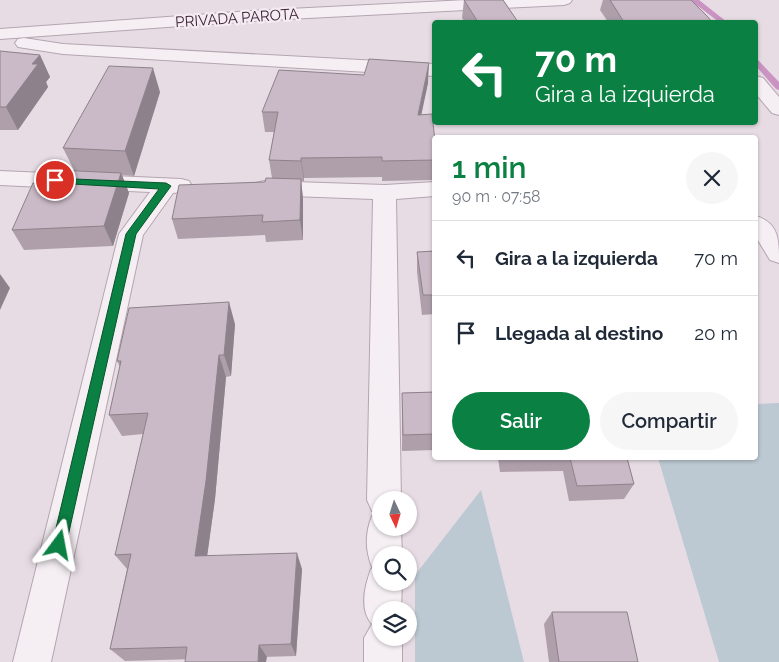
<!DOCTYPE html>
<html lang="es">
<head>
<meta charset="utf-8">
<style>
  :root { --surface:#fff; --page:#f6f6f7; --text:#1f2937; --muted:#747a83; --line:#e0e1e3; --accent:#0b8043 }
  body { margin:0; font-family:Raleway,sans-serif; background:var(--page); color:var(--text); height:100vh; display:flex; flex-direction:column; font-size:19px; white-space:nowrap }
  * { box-sizing:border-box; margin:0 }
  p { font-size:16px; color:var(--muted) }
  .icon { flex:none; width:28px; height:28px; fill:none; stroke:currentColor; stroke-width:2; stroke-linecap:round; stroke-linejoin:round }
  .map { position:relative; flex:1; overflow:hidden }
  .drawer { position:absolute; left:432px; top:135px; width:326px; height:325px; display:flex; flex-direction:column; background:var(--surface); border-radius:5px; box-shadow:0 1px 4px #0004 }
  .drawer>* { flex:none }
  .top-card { position:absolute; left:432px; top:20px; width:326px; height:105px; border-radius:5px; box-shadow:0 1px 4px #0004; background:#0b8043; color:#fff; overflow:hidden }
  .needle { width:32px; rotate:176deg }
  .tools { position:absolute; left:372px; top:491px; display:grid; gap:10px }
  .tools a { display:grid; place-items:center; width:45px; height:45px; border-radius:50%; background:var(--surface); box-shadow:0 1px 4px #0004; font-size:25px }
  .pin { position:absolute; display:grid; place-items:center; width:42px; height:42px; color:#fff; margin:-21px; border:2px solid #fff; border-radius:50%; box-shadow:0 1px 5px #0007 }
  .me { position:absolute; width:55px; margin:-28px; rotate:13deg; stroke-linejoin:round; filter:drop-shadow(0 0 4px #0008) }
  .turn { display:flex; align-items:center; gap:18px; height:105px; padding:0 20px; font-size:22px }
  .turn .icon { width:65px; height:65px; stroke-width:2.5 }
  .turn b { display:block; font-size:35px; line-height:42px }
  .round { display:grid; place-items:center; flex:none; width:52px; height:52px; border-radius:26px; background:var(--page) }
  .overview { display:flex; align-items:center; justify-content:space-between; height:85px; padding:0 20px }
  h1 { font-size:30px; font-weight:600; line-height:38px; color:var(--accent) }
  .primary-button { display:flex; gap:10px; margin-top:auto; padding:10px 20px }
  .primary-button a { flex:1; height:58px; border-radius:30px; background:var(--accent); color:#fff; font-size:20px; font-weight:600; line-height:58px; text-align:center }
  .primary-button a+a { background:var(--page); color:var(--text) }
  ul { padding:0; list-style:none }
  li { display:flex; align-items:center; gap:15px; height:75px; padding:0 20px; border-top:1px solid var(--line) }
  li div { flex:1 }
  li b { display:block; font-size:19px }
  li em { font-style:normal }
  .map>svg:first-child { display:block }
</style>
</head>
<body>
<div class="map">
<svg width="779" height="662" viewBox="0 0 779 662">
  <rect width="100%" height="100%" fill="#e7dce4"/>
  <g fill="#bcc9d2">
    <path d="M779,403V662H719L658,458H756V404Z"/>
    <path d="M481,490L524,662H415V575Z"/>
  </g>
  <g fill="none" stroke-linecap="round" stroke-linejoin="round">
    <g fill="#cb93c2" fill-rule="evenodd">
      <path d="M690,0H699L727,22H719Z"/>
      <path d="M756,58L779,82V90L776,89L756,66Z"/>
    </g>
    <g stroke="#b4a5b0" stroke-width="2">
      <g id="minor">
        <path d="M467,0H572L570,3L564,5L251,21L0,39V29L251,11Z"/>
        <path d="M24,38L63,44L435,64V76L63,54L18,47L15,43L18,39Z"/>
        <path d="M756,76L763,78L779,97V115L772,113L756,94Z"/>
        <path d="M0,171L181,179L189,181L192,186L189,191L173,193L143,235L51,662H13L119,234L150,192L0,185Z"/>
        <path d="M264,181L385,185L435,182V196L396,199L401,500H381V528H401L402,555H381V582H402L401,610H381V638H402V662H364V638L372,624C359,610 365,585 371,569L374,568L372,567C365,550 365,533 372,516L379,514L372,511L367,500L373,199L264,195L256,193L253,188L256,183Z"/>
        <path d="M756,216C779,223 779,240 779,263L770,260L756,237Z"/>
      </g>
    </g>
    <use href="#minor" fill="#f5eff3" fill-rule="evenodd"/>
  </g>
  <g fill="#ae9faa">
    <path d="M464,0H503L518,22H465L462,18Z"/>
    <path d="M603,0H691L712,22H608L600,10Z"/>
    <path d="M0,51L40,55L50,77L46,82L48,87L18,130H0Z"/>
    <path d="M364,75L428,83L421,115L435,141V180L382,181V177L304,178V181H301L303,199V240L266,242L265,235L178,239L172,219L265,182L272,178L269,160L274,132H265L262,112Z"/>
    <path d="M160,92L134,176L122,175L129,193L113,246L24,250L12,230L49,183L74,170L63,148Z"/>
    <path d="M435,251V314L422,315L417,272V252Z"/>
    <path d="M235,324L231,376L226,377L215,499L207,555L302,569L296,656L125,661L110,649L127,569L115,555L143,434L122,436L109,415L120,367L117,361Z"/>
    <path d="M435,392V450L402,451V393Z"/>
    <path d="M498,458H627L634,484L624,499L569,501L563,471L500,472Z"/>
    <path d="M552,612L638,662H549L544,624Z"/>
  </g>
  <g fill="#8d828b">
    <path d="M40,55L50,77L46,82L48,87L18,130L6,107L32,64Z"/>
    <path d="M429,63L428,83L417,135L418,115Z"/>
    <path d="M153,68L160,92L134,176L125,151Z"/>
    <path d="M301,158L304,178V181L301,161Z"/>
    <path d="M121,173L129,193L113,246L104,226Z"/>
    <path d="M301,179L303,199V240L300,220Z"/>
    <path d="M0,274L10,288L0,310Z"/>
    <path d="M229,302L235,324L231,376L224,355Z"/>
    <path d="M219,355L226,377L215,499L205,572L195,556Z"/>
    <path d="M297,553L302,569L296,656L291,644Z"/>
    <path d="M259,645L267,657L266,662H258Z"/>
  </g>
  <g fill="#cab9c6" stroke="#8d828b">
    <path d="M464,0H503L518,22H478Z"/>
    <path d="M610,0H691L707,16L712,22H624Z"/>
    <path d="M0,51L40,55L32,64H38L6,107H0Z"/>
    <path d="M369,59L429,63L418,115L432,114L435,141V160L382,161V157L301,158V161L269,160L278,112H262L279,70L364,75Z"/>
    <path d="M109,66L153,68L125,151L63,148Z"/>
    <path d="M56,170L121,173L104,226L12,230L33,183H49Z"/>
    <path d="M266,178L301,179L300,220L262,222L263,215L172,219L179,185L265,182Z"/>
    <path d="M435,251V295H423L417,252Z"/>
    <path d="M229,302L224,355H219L206,481L195,556L297,553L291,644L259,645L258,662H185L187,647L110,649L131,554L115,555L148,413L109,415L121,361H117L129,308Z"/>
    <path d="M435,392V434L403,435L402,393Z"/>
    <path d="M570,458H627L634,484L577,486Z"/>
    <path d="M552,612H627L638,662H559Z"/>
  </g>
  <path fill="#0b8043" stroke="#07532c" d="M52,178L166,183L171,186L136,234L66,545L64,550L59,552L54,550L52,545L126,234L159,189L55,183H52Z"/>
  <g text-anchor="middle" stroke-width="4.5" stroke-linejoin="round" paint-order="stroke">
    <g font-size="15" fill="#3e2437" stroke="#f5ebf3">
      <text transform="translate(237 18) rotate(-4)" y="5">PRIVADA PAROTA</text>
    </g>
  </g>
</svg>
<div class="tools">
<a><svg class="needle" viewBox="-14 -14 28 28"><path d="M0-13l5 13h-10z" fill="#e53935"/><path d="M0 13l5-13h-10z" fill="#747a83"/></svg></a>
<a><svg class="icon" aria-label="search" viewBox="0 0 24 24"><circle cx="10" cy="10" r="6"/><path d="M15 15l6 6"/></svg></a>
<a><svg class="icon" aria-label="layers" viewBox="0 0 24 24"><path d="M12 4l9 5-9 5-9-5zM3 14l9 5 9-5"/></svg></a>
</div>
<div class="pin" style="left:55px;top:180px;background:#d93025"><svg class="icon" aria-label="arrive" viewBox="0 0 24 24"><path d="M6 21V4h12l-3 4 3 4H6"/></svg></div>
<svg class="me" style="left:59px;top:545px" viewBox="-20 -20 40 40"><path d="M0-17L14 15 0 8-14 15z" fill="#0b8043" stroke="#fff" stroke-width="4"/></svg>
<div class="top-card">
<div class="turn"><svg class="icon" aria-label="left" viewBox="0 0 24 24"><path d="M17 20v-9H6M10 6l-5 5 5 5"/></svg><div><b>70 m</b>Gira a la izquierda</div></div>
</div>
<section class="drawer">
<div class="overview"><div><h1>1 min</h1><p>90 m · 07:58</p></div><a class="round"><svg class="icon" aria-label="close" viewBox="0 0 24 24"><path d="M6 6l12 12M18 6L6 18"/></svg></a></div>
<ul>
<li><svg class="icon" aria-label="left" viewBox="0 0 24 24"><path d="M17 20v-9H6M10 6l-5 5 5 5"/></svg><div><b>Gira a la izquierda</b></div><em>70 m</em></li>
<li><svg class="icon" aria-label="arrive" viewBox="0 0 24 24"><path d="M6 21V4h12l-3 4 3 4H6"/></svg><div><b>Llegada al destino</b></div><em>20 m</em></li>
</ul>
<div class="primary-button"><a>Salir</a><a>Compartir</a></div>
</section>
</div>
</body>
</html>
